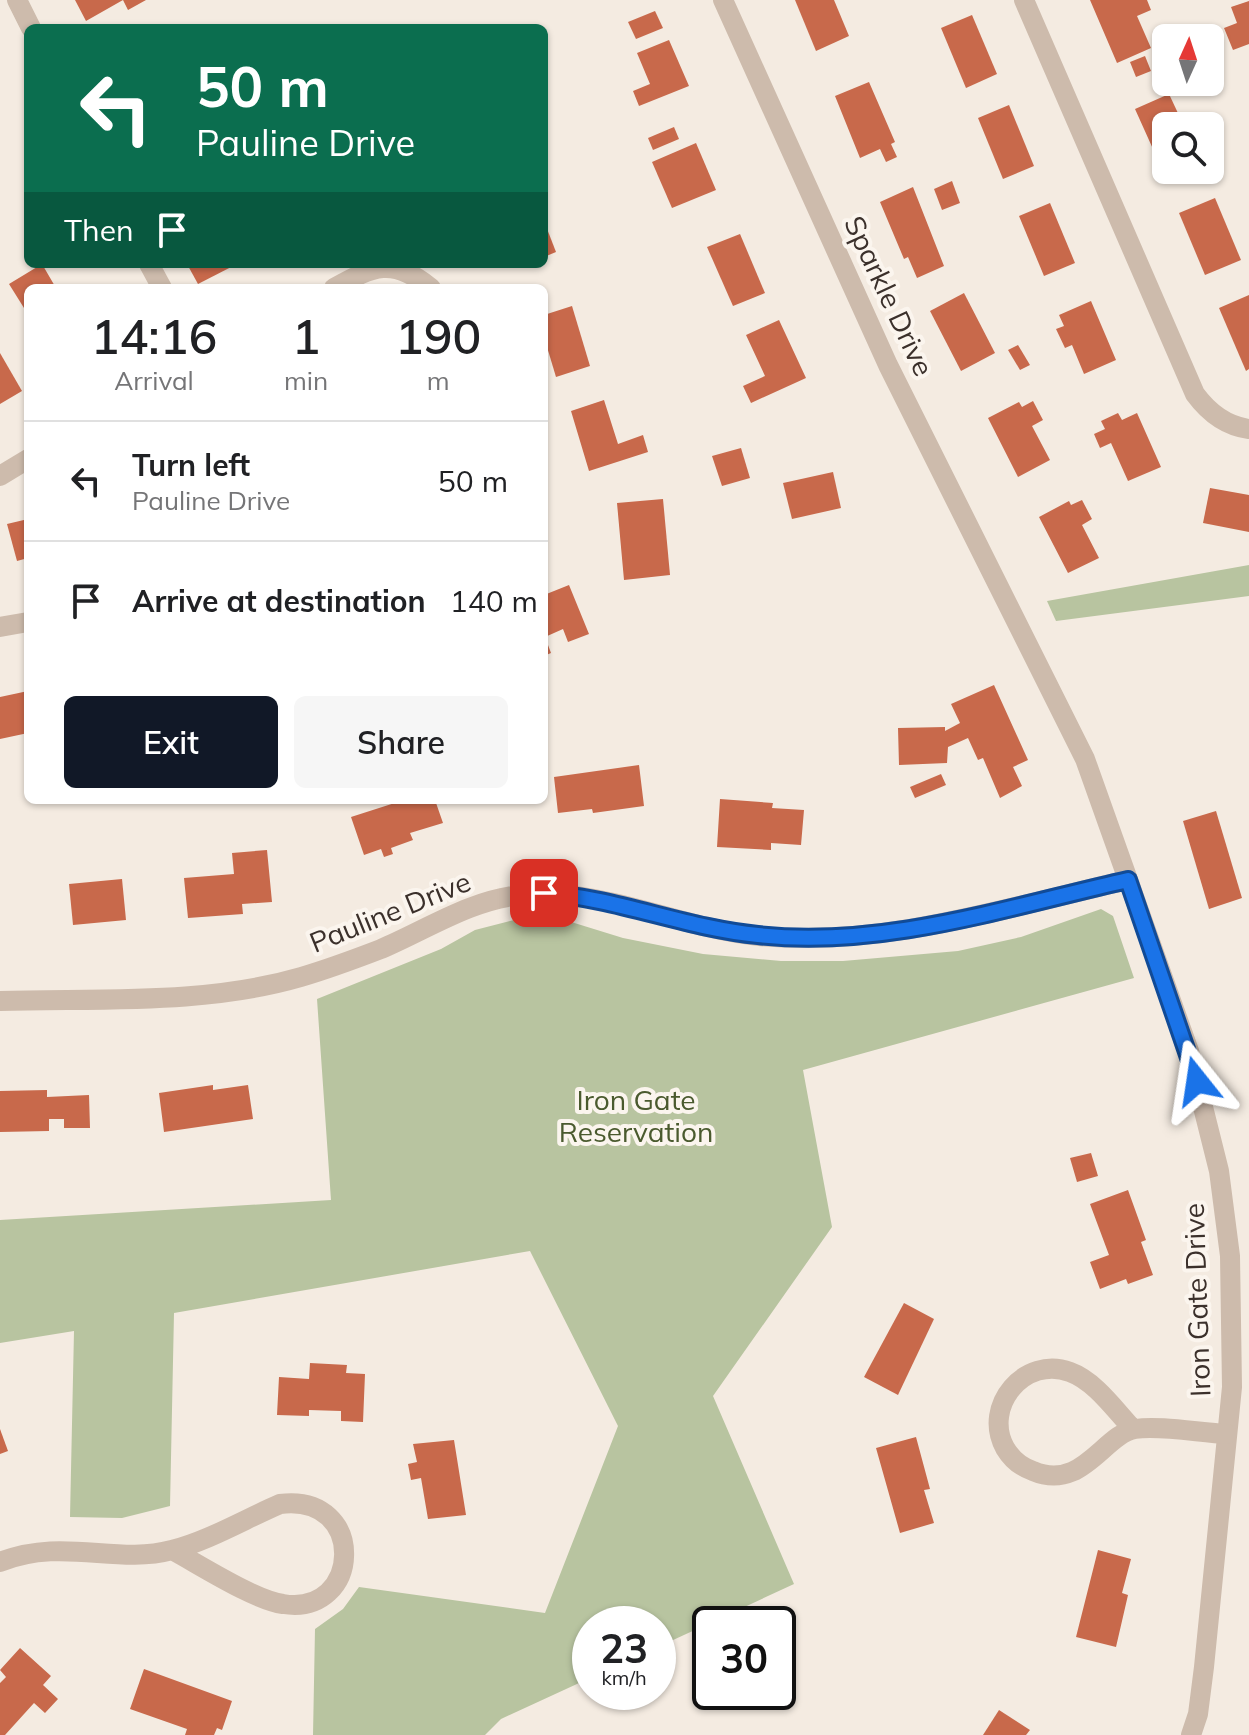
<!DOCTYPE html>
<html lang="en">
<head>
<meta charset="utf-8">
<style>
  :root { --surface:#fff; --page:#f6f6f6; --text:#202124; --muted:#757577; --line:#e0e0e0; --accent:#111827 }
  body { margin:0; font-family:Mulish,sans-serif; background:var(--page); color:var(--text); height:100vh; display:flex; flex-direction:column; font-size:30px; white-space:nowrap }
  * { box-sizing:border-box; margin:0 }
  p { font-size:26px; color:var(--muted) }
  .icon { flex:none; width:44px; height:44px; fill:none; stroke:currentColor; stroke-width:2; stroke-linecap:round; stroke-linejoin:round }
  .map { position:relative; flex:1; overflow:hidden }
  .side { position:absolute; left:24px; top:284px; width:524px; height:520px; display:flex; flex-direction:column; background:var(--surface); border-radius:12px; box-shadow:0 2px 6px #0004 }
  .side>* { flex:none }
  .banner { position:absolute; left:24px; top:24px; width:524px; height:244px; border-radius:12px; box-shadow:0 2px 6px #0004; background:#0b6e4f; color:#fff; overflow:hidden }
  .needle { width:52px; rotate:3deg }
  .tools { position:absolute; left:1152px; top:24px; display:grid; gap:16px }
  .tools a { display:grid; place-items:center; width:72px; height:72px; border-radius:12px; background:var(--surface); box-shadow:0 2px 6px #0004; font-size:40px }
  .speed { position:absolute; left:572px; top:1606px; display:flex; gap:16px; font-size:40px; font-weight:700; text-align:center }
  .speed>* { display:grid; place-content:center; width:104px; height:104px; border-radius:50%; background:var(--surface); box-shadow:0 2px 6px #0004; line-height:1 }
  .speed small { font-size:20px; font-weight:400 }
  .speed .limit { border:4px solid #111; border-radius:12px; background:#fff; color:#111 }
  .pin { position:absolute; display:grid; place-items:center; width:68px; height:68px; color:#fff; margin:-34px; border-radius:16px; box-shadow:0 4px 12px #0006 }
  .me { position:absolute; width:88px; margin:-44px; rotate:345deg; stroke-linejoin:round; filter:drop-shadow(0 0 6px #0008) }
  .turn { display:flex; align-items:center; gap:28px; height:168px; padding:0 40px; font-size:36px }
  .turn .icon { width:104px; height:104px; stroke-width:2.5 }
  .turn b { display:block; font-size:56px; line-height:68px }
  .then { display:flex; align-items:center; height:76px; padding:0 40px; background:#0003; gap:16px; font-size:30px }
  .eta { display:flex; justify-content:space-evenly; align-items:center; height:136px; text-align:center }
  .eta b { font-size:48px; font-weight:600; line-height:56px }
  .action { display:flex; gap:16px; margin-top:auto; padding:16px 40px }
  .action a { flex:1; height:92px; border-radius:12px; background:var(--accent); color:#fff; font-size:32px; font-weight:600; line-height:92px; text-align:center }
  .action a+a { background:var(--page); color:var(--text) }
  ul { padding:0; list-style:none }
  li { display:flex; align-items:center; gap:24px; height:120px; padding:0 40px; border-top:2px solid var(--line) }
  li div { flex:1 }
  li b { display:block; font-size:30px }
  li em { font-style:normal }
  .map>svg:first-child { display:block }
</style>
</head>
<body>
<div class="map">
<svg width="1249" height="1735" viewBox="0 0 1249 1735">
  <rect width="100%" height="100%" fill="#f4ebe1"/>
  <g fill="#b8c4a0">
    <path d="M1249,565V596L1056,621L1047,601Z"/>
    <path d="M1101,909L1113,916L1134,978L803,1070L832,1227L713,1396L794,1584L658,1647V1624H590V1678L501,1719L485,1735H313L315,1629L343,1609L359,1587L545,1613L618,1426L530,1251L174,1313L170,1506L122,1518L70,1517L74,1331L0,1343V1220L331,1200L317,999L441,949L475,930L526,917L568,921L623,938L703,954L781,961H843L958,951L1021,937Z"/>
  </g>
  <g fill="#c8694b">
    <path d="M75,0H146L128,10L123,0L86,21Z"/>
    <path d="M795,0H834L849,36L816,51Z"/>
    <path d="M1090,0H1147L1151,10L1137,16L1151,48L1117,63Z"/>
    <path d="M1249,1V44L1233,50L1224,28L1237,23L1231,7Z"/>
    <path d="M655,11L663,28L636,39L628,22Z"/>
    <path d="M972,15L997,74L966,88L941,28Z"/>
    <path d="M669,40L689,86L639,106L633,91L650,84L637,53Z"/>
    <path d="M1145,56L1151,71L1136,77L1130,62Z"/>
    <path d="M869,82L895,142L891,144L897,157L886,162L880,149L860,158L835,96Z"/>
    <path d="M1169,94L1184,126H1166V167L1162,169L1135,109Z"/>
    <path d="M1009,105L1034,166L1003,179L978,118Z"/>
    <path d="M674,127L679,139L653,150L648,138Z"/>
    <path d="M696,143L716,190L672,208L652,162Z"/>
    <path d="M952,181L960,203L942,210L934,189Z"/>
    <path d="M913,187L944,266L917,278L908,257L904,259L880,202Z"/>
    <path d="M1215,198L1241,260L1205,275L1179,213Z"/>
    <path d="M1050,203L1075,263L1044,276L1019,216Z"/>
    <path d="M544,221L556,252L544,257Z"/>
    <path d="M740,234L765,293L733,306L707,247Z"/>
    <path d="M42,264L56,288H28V306L24,308L9,284Z"/>
    <path d="M187,264H237L198,284Z"/>
    <path d="M964,293L995,353L961,371L930,311Z"/>
    <path d="M1249,295V369L1246,371L1219,308Z"/>
    <path d="M1091,301L1116,360L1084,374L1072,345L1065,348L1056,329L1064,326L1059,315Z"/>
    <path d="M572,306L590,366L556,377L544,337V315Z"/>
    <path d="M779,320L806,378L751,403L743,386L765,376L746,335Z"/>
    <path d="M1018,345L1030,365L1020,370L1008,350Z"/>
    <path d="M0,353L22,391L0,404Z"/>
    <path d="M604,400L618,444L643,435L648,452L589,471L571,411Z"/>
    <path d="M1033,401L1043,420L1032,426L1050,460L1018,477L988,418L1019,402L1022,407Z"/>
    <path d="M1118,413L1122,420L1137,413L1161,467L1128,481L1111,443L1100,448L1094,434L1105,429L1101,421Z"/>
    <path d="M741,448L750,478L722,486L712,456Z"/>
    <path d="M833,472L841,508L792,519L783,483Z"/>
    <path d="M1210,488L1249,495V532L1203,523Z"/>
    <path d="M663,499L670,575L624,580L617,503Z"/>
    <path d="M1082,500L1092,519L1082,525L1099,558L1068,573L1039,517L1069,501L1071,505Z"/>
    <path d="M28,519V558L17,561L7,524Z"/>
    <path d="M569,585L589,634L568,642L563,629L545,637L551,653L544,656V595Z"/>
    <path d="M994,685L1028,760L1013,767L1022,786L1000,798L983,758L978,760L968,738L948,747L947,763L899,765L898,728L945,727V731L960,723L951,704Z"/>
    <path d="M28,691V733L0,739V697Z"/>
    <path d="M639,765L644,806L593,813L592,809L558,813L554,777Z"/>
    <path d="M941,774L946,785L915,798L910,787Z"/>
    <path d="M720,799L773,803L772,808L804,810L801,845L771,843V850L717,847Z"/>
    <path d="M404,800H435L443,823L410,833L413,840L391,848L393,854L384,857L381,849L364,855L351,817Z"/>
    <path d="M1216,811L1242,898L1209,909L1183,821Z"/>
    <path d="M267,850L272,902L242,904L243,914L188,918L184,878L234,874L232,853Z"/>
    <path d="M122,879L126,920L73,925L69,884Z"/>
    <path d="M213,1085V1090L248,1085L253,1119L164,1132L159,1093Z"/>
    <path d="M47,1090V1097L89,1095L90,1128H64V1119H49V1131L0,1132V1091Z"/>
    <path d="M1091,1153L1098,1176L1077,1182L1070,1158Z"/>
    <path d="M1128,1190L1146,1240L1141,1242L1153,1275L1128,1284L1126,1279L1100,1289L1090,1262L1109,1255L1090,1204Z"/>
    <path d="M904,1303L934,1319L898,1395L864,1377Z"/>
    <path d="M310,1363L347,1365L346,1373L365,1374L363,1422L341,1421V1411L309,1410V1416L277,1415L279,1377L309,1379Z"/>
    <path d="M0,1429L8,1451L0,1454Z"/>
    <path d="M916,1437L930,1489L924,1490L934,1523L900,1533L876,1448Z"/>
    <path d="M454,1440L466,1515L428,1519L421,1478L411,1480L408,1464L417,1462L413,1444Z"/>
    <path d="M1098,1550L1131,1559L1122,1593L1128,1595L1116,1647L1076,1637Z"/>
    <path d="M20,1648L51,1676L43,1685L58,1699L45,1713L34,1703L5,1735H0V1683L6,1677L0,1670Z"/>
    <path d="M144,1669L232,1701L222,1730L217,1728L214,1735H185L187,1729L130,1709Z"/>
    <path d="M999,1710L1030,1730L1026,1735H983Z"/>
  </g>
  <g fill="none" stroke-linecap="round" stroke-linejoin="round">
    <g stroke="#cdbbac" stroke-width="20">
      <path d="M17,0L31,28"/>
      <path d="M723,0L888,365L1085,759L1189,1051L1219,1171L1230,1256L1232,1387L1204,1667L1198,1714L1191,1735"/>
      <path d="M1024,0L1195,394C1209,413 1226,426 1249,429"/>
      <path d="M149,264L162,288"/>
      <path d="M334,288C374,266 392,257 431,288"/>
      <path d="M0,476L28,459"/>
      <path d="M0,627L28,622"/>
      <path d="M0,1001C99,998 205,1005 301,977C328,969 355,959 381,949C426,930 472,899 522,895C602,887 679,928 759,936C883,948 1008,907 1128,880"/>
      <path d="M1133,1429C1115,1410 1095,1381 1070,1372C1025,1355 982,1406 1005,1448C1011,1458 1021,1467 1033,1471C1082,1492 1103,1435 1135,1429C1160,1425 1201,1433 1227,1434"/>
      <path d="M0,1562C63,1537 116,1565 172,1550C208,1541 245,1519 280,1504C368,1493 362,1617 283,1604C254,1600 200,1565 172,1550"/>
    </g>
  </g>
  <g fill="none" stroke-linecap="round" stroke-linejoin="round">
    <g stroke="#114b97" stroke-width="20">
      <path id="route" d="M544,893C617,898 685,928 758,935C882,949 1008,907 1128,880L1197,1081"/>
    </g>
    <use href="#route" stroke="#1a73e8" stroke-width="14"/>
  </g>
  <g text-anchor="middle" stroke-width="8" stroke-linejoin="round" paint-order="stroke">
    <g font-size="28" fill="#3b302b" stroke="#fbf5ee">
      <text transform="translate(889 296) rotate(65)" y="10">Sparkle Drive</text>
      <text transform="translate(390 912) rotate(-22)" y="10">Pauline Drive</text>
      <text transform="translate(1197 1300) rotate(-92)" y="10">Iron Gate Drive</text>
    </g>
    <g font-size="28" fill="#4a5a2e" stroke="#fbf5ee">
      <text x="636" y="1110">Iron Gate<tspan x="636" dy="32">Reservation</tspan></text>
    </g>
  </g>
</svg>
<div class="tools">
<a><svg class="needle" viewBox="-14 -14 28 28"><path d="M0-13l5 13h-10z" fill="#e53935"/><path d="M0 13l5-13h-10z" fill="#757577"/></svg></a>
<a><svg class="icon" aria-label="search" viewBox="0 0 24 24"><circle cx="10" cy="10" r="6"/><path d="M15 15l6 6"/></svg></a>
</div>
<div class="speed"><div>23<small>km/h</small></div><div class="limit">30</div></div>
<div class="pin" style="left:544px;top:893px;background:#d93025"><svg class="icon" aria-label="arrive" viewBox="0 0 24 24"><path d="M6 21V4h12l-3 4 3 4H6"/></svg></div>
<svg class="me" style="left:1197px;top:1081px" viewBox="-20 -20 40 40"><path d="M0-17L14 15 0 8-14 15z" fill="#1a73e8" stroke="#fff" stroke-width="4"/></svg>
<div class="banner">
<div class="turn"><svg class="icon" aria-label="left" viewBox="0 0 24 24"><path d="M17 20v-9H6M10 6l-5 5 5 5"/></svg><div><b>50 m</b>Pauline Drive</div></div>
<div class="then">Then<svg class="icon" aria-label="arrive" viewBox="0 0 24 24"><path d="M6 21V4h12l-3 4 3 4H6"/></svg></div>
</div>
<section class="side">
<div class="eta">
<div><b>14:16</b><p>Arrival</p></div>
<div><b>1</b><p>min</p></div>
<div><b>190</b><p>m</p></div>
</div>
<ul>
<li><svg class="icon" aria-label="left" viewBox="0 0 24 24"><path d="M17 20v-9H6M10 6l-5 5 5 5"/></svg><div><b>Turn left</b><p>Pauline Drive</p></div><em>50 m</em></li>
<li><svg class="icon" aria-label="arrive" viewBox="0 0 24 24"><path d="M6 21V4h12l-3 4 3 4H6"/></svg><div><b>Arrive at destination</b></div><em>140 m</em></li>
</ul>
<div class="action"><a>Exit</a><a>Share</a></div>
</section>
</div>
</body>
</html>
